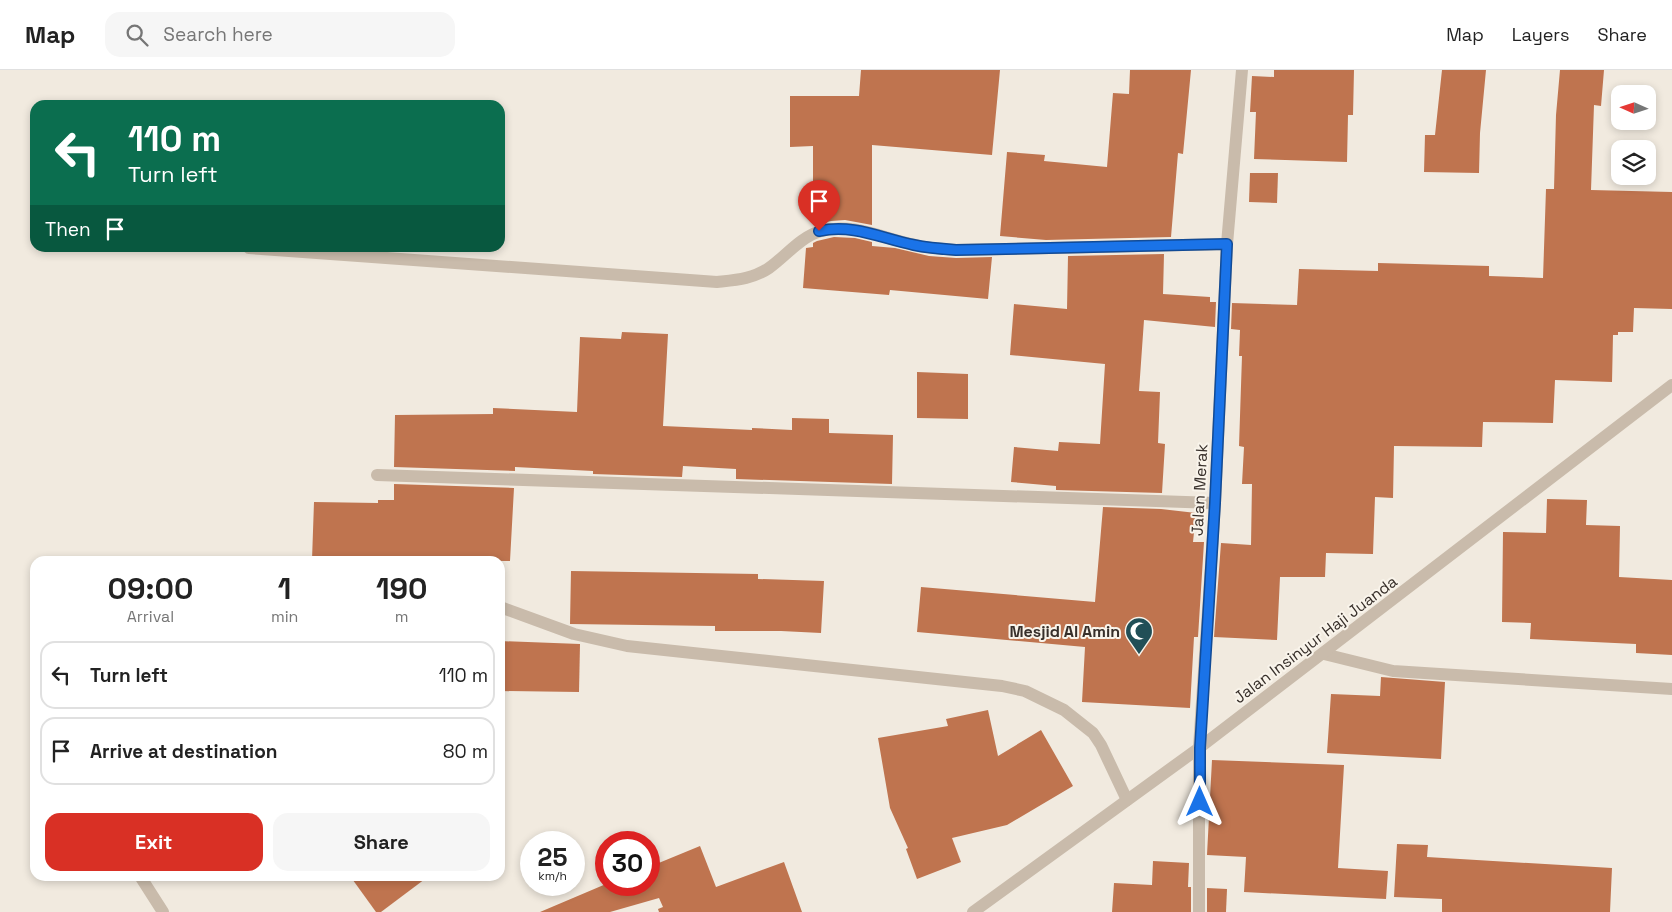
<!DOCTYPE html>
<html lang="en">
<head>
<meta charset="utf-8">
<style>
  :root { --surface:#fff; --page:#f6f6f6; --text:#222; --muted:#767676; --line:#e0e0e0; --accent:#d93025 }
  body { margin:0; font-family:"Space Grotesk",sans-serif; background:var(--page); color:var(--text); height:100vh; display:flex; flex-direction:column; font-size:19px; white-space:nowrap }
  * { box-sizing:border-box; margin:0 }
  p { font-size:16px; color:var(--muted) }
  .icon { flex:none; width:28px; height:28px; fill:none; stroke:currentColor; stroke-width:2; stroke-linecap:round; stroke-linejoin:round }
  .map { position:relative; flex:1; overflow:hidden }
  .drawer { position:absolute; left:30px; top:486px; width:475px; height:325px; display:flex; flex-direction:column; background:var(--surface); border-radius:15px; box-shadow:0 2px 8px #0003 }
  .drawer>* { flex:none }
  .guide { position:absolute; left:30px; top:30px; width:475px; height:152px; border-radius:15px; box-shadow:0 2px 8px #0003; background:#0b6e4f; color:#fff; overflow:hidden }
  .needle { width:32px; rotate:273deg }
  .buttons { position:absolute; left:1611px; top:15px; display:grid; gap:10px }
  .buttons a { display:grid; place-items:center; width:45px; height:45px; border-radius:10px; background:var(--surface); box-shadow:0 2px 8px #0003; font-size:25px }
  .speed { position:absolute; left:520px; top:761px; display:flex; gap:10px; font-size:25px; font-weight:700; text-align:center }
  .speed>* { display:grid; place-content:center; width:65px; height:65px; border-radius:50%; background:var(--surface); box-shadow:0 2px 8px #0003; line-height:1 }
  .speed small { font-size:12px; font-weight:400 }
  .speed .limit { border:8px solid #d22; background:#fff; color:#111 }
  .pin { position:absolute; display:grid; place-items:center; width:42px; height:42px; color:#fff; margin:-51px -21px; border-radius:50% 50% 50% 0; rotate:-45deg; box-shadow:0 0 5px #0007 }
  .pin .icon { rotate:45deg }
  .me { position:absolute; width:55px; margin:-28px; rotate:0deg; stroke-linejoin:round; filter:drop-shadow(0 0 4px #0008) }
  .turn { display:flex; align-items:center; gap:18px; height:105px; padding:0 15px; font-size:22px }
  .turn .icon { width:65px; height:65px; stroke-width:2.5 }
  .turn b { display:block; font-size:35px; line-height:42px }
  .then { display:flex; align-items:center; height:48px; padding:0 15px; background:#0003; gap:10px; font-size:19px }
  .eta { display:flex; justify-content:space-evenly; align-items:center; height:85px; text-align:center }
  .eta b { font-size:30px; font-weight:700; line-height:35px }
  .cta { display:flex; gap:10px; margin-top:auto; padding:10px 15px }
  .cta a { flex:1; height:58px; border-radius:15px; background:var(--accent); color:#fff; font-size:20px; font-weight:700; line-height:58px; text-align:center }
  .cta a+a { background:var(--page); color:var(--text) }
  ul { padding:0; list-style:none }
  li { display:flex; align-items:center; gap:15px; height:68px; margin:0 10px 8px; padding:0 5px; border:2px solid var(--line); border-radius:15px }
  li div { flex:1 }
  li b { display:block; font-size:19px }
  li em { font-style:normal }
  header { display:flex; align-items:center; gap:30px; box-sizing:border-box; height:70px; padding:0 25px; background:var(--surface); border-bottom:1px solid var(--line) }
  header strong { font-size:24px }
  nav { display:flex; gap:28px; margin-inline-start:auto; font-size:18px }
  .search { width:350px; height:45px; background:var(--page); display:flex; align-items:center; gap:12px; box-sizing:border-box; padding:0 18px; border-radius:15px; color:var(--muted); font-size:19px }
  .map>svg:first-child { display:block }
</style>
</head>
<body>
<header>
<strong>Map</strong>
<div class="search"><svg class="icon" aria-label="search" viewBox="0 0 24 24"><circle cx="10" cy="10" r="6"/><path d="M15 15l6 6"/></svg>Search here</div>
<nav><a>Map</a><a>Layers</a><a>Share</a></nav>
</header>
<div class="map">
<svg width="1672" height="842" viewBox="0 0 1672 842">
  <rect width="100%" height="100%" fill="#f1eadf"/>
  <g fill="#bf744f">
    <path d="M861,0H1000L992,85L872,75V155L845,150L831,151L813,155V76L790,77V26H859Z"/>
    <path d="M1130,0H1191L1183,84L1178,83L1171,167L1046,170L1000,166L1007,82L1045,85L1044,91L1107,97L1113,23L1129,24Z"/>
    <path d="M1274,0H1354L1353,45H1348L1347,92L1254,89L1256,42H1250L1252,6L1274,7Z"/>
    <path d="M1442,0H1486L1480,63L1479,103L1424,102L1425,65H1435Z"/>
    <path d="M1560,0H1604L1601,36L1594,35L1591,120L1672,122V239L1634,238L1633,262H1618V265H1613L1612,312L1555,310L1553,353L1483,352L1482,377L1394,376L1393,428L1375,427L1373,484L1326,483L1325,507H1280L1277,570L1214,567L1221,473L1251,475L1252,414H1242L1244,377L1239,376L1242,286H1239L1240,260L1231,259L1232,233L1297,235L1299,199L1378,201V193L1489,196V206L1543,208L1546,119H1554L1556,45Z"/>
    <path d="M1250,103H1278L1277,133L1249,132Z"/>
    <path d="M834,167L855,168L872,172V176L895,178L929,186L956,188L992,187L988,229L890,220L889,225L803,218L806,178L813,177V173L817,171Z"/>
    <path d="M1164,184L1163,224L1210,227V232H1216L1215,257L1144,250L1139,321L1160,322L1158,373L1165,374L1162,423L1056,420V416L1011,412L1014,377L1058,381L1059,372L1100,374L1105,294L1010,285L1014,234L1067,239L1068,186Z"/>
    <path d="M622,262L668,264L663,356L752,360V358L792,360V348L829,349V363L893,365L892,414L736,409V399L683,396L682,407L593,404V401L515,397V401L394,397L395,345L493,344V338L577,342L580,267L621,269Z"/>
    <path d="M917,302L968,304V349L917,348Z"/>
    <path d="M394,414L514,418L510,491L312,490L314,432L378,433V430H394Z"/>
    <path d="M1547,429L1587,430L1586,455L1620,456L1619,507L1672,510V585L1636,583V574L1530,569L1531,553L1502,552L1503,462L1546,463Z"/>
    <path d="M1103,437L1161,439L1196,443L1193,472H1204L1198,567H1194L1190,638L1082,632L1085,577L917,562L921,517L1095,532Z"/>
    <path d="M571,501L758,504V509L824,511L821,563L781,561H715V556L570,554Z"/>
    <path d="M500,571L580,574L579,622L500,621Z"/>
    <path d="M1381,607L1445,612L1441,689L1327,683L1331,624L1380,626Z"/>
    <path d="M988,640L998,686L1041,660L1073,716L1007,755L952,768L961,792L917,809L906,779L908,778L890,738L878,668L948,656L946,649Z"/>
    <path d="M1212,690L1344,695L1338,798L1388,801L1386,829L1244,822L1246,787L1207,785Z"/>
    <path d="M1397,774L1428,775L1427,787L1612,798L1610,842H1442V829L1394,827Z"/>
    <path d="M700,776L716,817L784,792L802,842H659L658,839L663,837L659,828L610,842H540L606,814L649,815V797Z"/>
    <path d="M1153,791L1189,793L1188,817H1191V842H1112L1114,813L1152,815Z"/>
    <path d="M350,806H429L381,842H376Z"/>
    <path d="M1207,818L1227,819L1226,842H1207Z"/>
  </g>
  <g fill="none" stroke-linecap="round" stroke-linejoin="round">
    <g stroke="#c9bbab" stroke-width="12">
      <path d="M249,178L717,212C735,210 753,209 769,198C786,186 800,167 821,161C853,152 884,169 915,175C928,178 942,179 956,180L1227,174"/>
      <path d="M377,405L1215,433"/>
      <path d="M500,537L574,564L627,576L1002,616L1025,621L1064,640L1093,663L1101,675L1127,730"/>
      <path d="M1324,584L1393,601L1672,619"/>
      <path d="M140,806L163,842"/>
      <path d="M973,842L1199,678L1672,315"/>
      <path d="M1199,842V678L1215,433L1227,174L1242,0"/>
    </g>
  </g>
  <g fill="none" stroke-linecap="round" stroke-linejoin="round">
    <g stroke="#114b97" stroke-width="12">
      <path id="route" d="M819,161C854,154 880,168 914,175C928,178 942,179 956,180L1227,174L1215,433L1200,678V732"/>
    </g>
    <use href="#route" stroke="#1a73e8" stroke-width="9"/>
  </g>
  <defs>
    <g id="mosque-pin" transform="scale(1.4375)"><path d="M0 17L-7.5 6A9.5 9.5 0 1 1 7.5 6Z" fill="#214f57" stroke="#f9f4eb"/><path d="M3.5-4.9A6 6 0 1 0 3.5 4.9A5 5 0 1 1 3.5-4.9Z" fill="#fff"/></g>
  </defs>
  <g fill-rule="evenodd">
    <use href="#mosque-pin" x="1139" y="561"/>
  </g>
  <g text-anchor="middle" stroke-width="4" stroke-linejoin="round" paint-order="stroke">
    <g font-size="16" fill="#372f2a" stroke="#f9f4eb">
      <text transform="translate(1199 420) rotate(-87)" y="6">Jalan Merak</text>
      <text transform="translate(1315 569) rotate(-37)" y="6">Jalan Insinyur Haji Juanda</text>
    </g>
    <g font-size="16" font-weight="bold" fill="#372f2a" stroke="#f9f4eb" text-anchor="end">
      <text x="1120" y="567">Mesjid Al Amin</text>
    </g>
  </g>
</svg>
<div class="buttons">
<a><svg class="needle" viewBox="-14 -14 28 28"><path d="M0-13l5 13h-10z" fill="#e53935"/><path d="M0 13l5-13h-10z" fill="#767676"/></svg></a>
<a><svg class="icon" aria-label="layers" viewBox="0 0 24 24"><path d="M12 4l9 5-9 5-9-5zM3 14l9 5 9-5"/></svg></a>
</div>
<div class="speed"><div>25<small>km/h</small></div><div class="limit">30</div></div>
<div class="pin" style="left:819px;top:161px;background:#d93025"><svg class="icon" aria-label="arrive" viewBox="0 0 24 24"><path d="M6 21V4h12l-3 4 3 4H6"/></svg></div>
<svg class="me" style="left:1200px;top:732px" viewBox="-20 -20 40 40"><path d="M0-17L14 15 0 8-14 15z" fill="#1a73e8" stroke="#fff" stroke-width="4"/></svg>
<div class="guide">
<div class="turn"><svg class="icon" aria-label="left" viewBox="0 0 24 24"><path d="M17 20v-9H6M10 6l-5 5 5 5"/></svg><div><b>110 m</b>Turn left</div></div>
<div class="then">Then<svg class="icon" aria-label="arrive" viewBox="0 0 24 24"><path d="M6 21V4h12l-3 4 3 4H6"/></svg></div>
</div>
<section class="drawer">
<div class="eta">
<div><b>09:00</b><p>Arrival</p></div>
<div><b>1</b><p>min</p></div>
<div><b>190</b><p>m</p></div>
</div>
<ul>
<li><svg class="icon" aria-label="left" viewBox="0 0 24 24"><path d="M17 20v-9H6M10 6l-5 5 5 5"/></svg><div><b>Turn left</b></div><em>110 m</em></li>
<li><svg class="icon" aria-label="arrive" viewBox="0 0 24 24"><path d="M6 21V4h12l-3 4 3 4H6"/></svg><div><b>Arrive at destination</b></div><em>80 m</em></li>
</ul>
<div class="cta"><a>Exit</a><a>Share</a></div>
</section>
</div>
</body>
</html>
